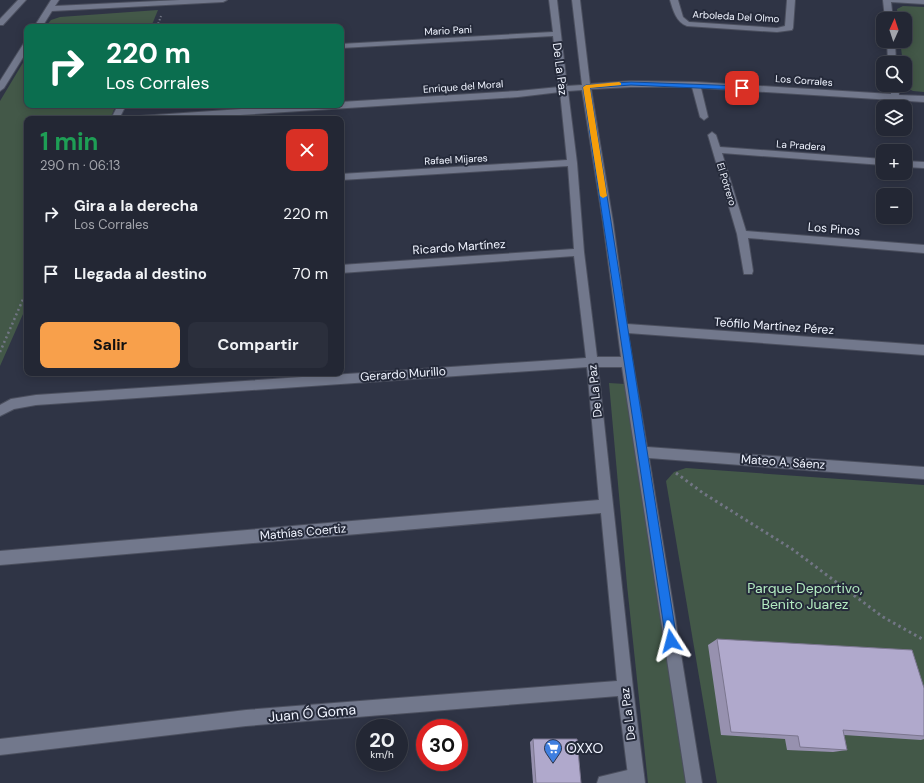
<!DOCTYPE html>
<html lang="es">
<head>
<meta charset="utf-8">
<style>
  :root { --surface:#232734; --page:#2b2f3c; --text:#f1f3f6; --muted:#a3a5ac; --line:#40444f; --accent:#f8a04b }
  body { margin:0; font-family:"DM Sans",sans-serif; background:var(--page); color:var(--text); height:100vh; display:flex; flex-direction:column; font-size:15px; white-space:nowrap }
  * { box-sizing:border-box; margin:0 }
  p { font-size:13px; color:var(--muted) }
  .icon { flex:none; width:22px; height:22px; fill:none; stroke:currentColor; stroke-width:2; stroke-linecap:round; stroke-linejoin:round }
  .map { position:relative; flex:1; overflow:hidden }
  .side { position:absolute; left:24px; top:116px; width:320px; height:260px; display:flex; flex-direction:column; background:var(--surface); border-radius:8px; box-shadow:0 2px 10px #0003,0 0 0 1px var(--line) }
  .side>* { flex:none }
  .top-card { position:absolute; left:24px; top:24px; width:320px; height:84px; border-radius:8px; box-shadow:0 2px 10px #0003,0 0 0 1px var(--line); background:#0b6e4f; color:#fff; overflow:hidden }
  .needle { width:26px; rotate:3deg }
  .tools { position:absolute; left:876px; top:12px; display:grid; gap:8px }
  .tools a { display:grid; place-items:center; width:36px; height:36px; border-radius:8px; background:var(--surface); box-shadow:0 2px 10px #0003,0 0 0 1px var(--line); font-size:20px }
  .speed { position:absolute; left:356px; top:719px; display:flex; gap:8px; font-size:20px; font-weight:700; text-align:center }
  .speed>* { display:grid; place-content:center; width:52px; height:52px; border-radius:50%; background:var(--surface); box-shadow:0 2px 10px #0003,0 0 0 1px var(--line); line-height:1 }
  .speed small { font-size:10px; font-weight:400 }
  .speed .limit { border:6px solid #d22; background:#fff; color:#111 }
  .pin { position:absolute; display:grid; place-items:center; width:34px; height:34px; color:#fff; margin:-17px; border-radius:8px; box-shadow:0 2px 6px #0006 }
  .me { position:absolute; width:44px; margin:-22px; rotate:351deg; stroke-linejoin:round; filter:drop-shadow(0 0 3px #0008) }
  .turn { display:flex; align-items:center; gap:14px; height:84px; padding:0 16px; font-size:18px }
  .turn .icon { width:52px; height:52px; stroke-width:2.5 }
  .turn b { display:block; font-size:28px; line-height:34px }
  .round { display:grid; place-items:center; flex:none; width:42px; height:42px; border-radius:8px; background:var(--page) }
  .summary { display:flex; align-items:center; justify-content:space-between; height:68px; padding:0 16px }
  h1 { font-size:24px; font-weight:700; line-height:30px; color:#1e9e55 }
  .primary-button { display:flex; gap:8px; margin-top:auto; padding:8px 16px }
  .primary-button a { flex:1; height:46px; border-radius:8px; background:var(--accent); color:#111; font-size:16px; font-weight:700; line-height:46px; text-align:center }
  .primary-button a+a { background:var(--page); color:var(--text) }
  ul { padding:0; list-style:none }
  li { display:flex; align-items:center; gap:12px; height:60px; padding:0 16px }
  li div { flex:1 }
  li b { display:block; font-size:15px }
  li em { font-style:normal }
  .map>svg:first-child { display:block }
</style>
</head>
<body>
<div class="map">
<svg width="924" height="783" viewBox="0 0 924 783">
  <rect width="100%" height="100%" fill="#2f3445"/>
  <g fill="#435848">
    <path d="M903,6L924,7V92L913,91L905,87V63H903L900,41H905V19H898L897,9Z"/>
    <path d="M158,10L151,27H45L51,20L60,17Z"/>
    <path d="M27,56V105H116L110,119H27V305L0,366V101Z"/>
    <path d="M609,383L625,384L690,783H648L627,585Z"/>
    <path d="M686,468L924,485V783H717L666,481L674,472Z"/>
  </g>
  <g fill="none" stroke-linecap="round" stroke-linejoin="round">
    <g stroke="#4b4f5e" stroke-width="2">
      <g id="lane">
        <path d="M18,0H26L3,25H0V19Z"/>
        <path d="M636,768L642,770L644,776L642,782L639,783H597L599,777Z"/>
      </g>
    </g>
    <g stroke="#4b4f5e" stroke-width="2">
      <g id="street">
        <path d="M51,0H59L55,6L180,0H227L223,2L52,11L42,27H34Z"/>
        <path d="M549,0H557L567,86L582,85L572,0H580L590,84L631,81L696,82L891,94L890,85H898L899,95L924,96V102L701,88L708,117L704,120L700,117L692,87H631L591,89L613,222L627,324L924,345V355L628,333L647,447L924,467V479L649,458L702,783H686L622,367H598L633,688L645,783H629L618,696L246,726L0,755V739L246,710L617,681L601,513L0,565V551L599,500L587,367L36,405L14,409L0,416V405L11,399L36,395L586,358L574,256L341,273V265L574,249L568,166L341,180V174L567,160L560,92L518,97L178,119H136L140,116L301,105H341V102L518,91L559,87L553,36L341,48V44L553,32ZM582,90L603,222L621,357H597L584,252L577,163L568,91Z"/>
        <path d="M670,0H678L683,17L689,22L777,28L785,26L787,0H795L793,28L792,30L777,32L687,26C676,22 673,10 670,0Z"/>
        <path d="M883,0H924V4L891,2L893,19H885Z"/>
        <path d="M887,41H895L896,63H888Z"/>
        <path d="M24,43H27V51L4,88L0,91V81Z"/>
        <path d="M118,105H126L119,119H111Z"/>
        <path d="M712,132L716,135L720,147L883,159V165L722,153L746,231L924,245V253L748,238L753,271L752,274H744L737,234L708,135Z"/>
        <path d="M905,161L924,162V168L905,167Z"/>
      </g>
    </g>
    <path stroke="#727685" stroke-width="2" stroke-dasharray="1.5 2" stroke-linecap="butt" d="M157,27L161,16"/>
    <path stroke="#727685" stroke-width="2.5" stroke-dasharray="2 3" stroke-linecap="butt" d="M0,352L24,297L27,296"/>
    <path stroke="#727685" stroke-width="3" stroke-dasharray="2.5 3.5" stroke-linecap="butt" d="M676,473L703,493L792,549L883,617L924,640"/>
    <use href="#lane" fill="#72788c" fill-rule="evenodd"/>
    <use href="#street" fill="#72788c" fill-rule="evenodd"/>
  </g>
  <g fill="#9791af">
    <path d="M717,639L924,688V739L921,740L844,735L847,750L833,752L787,750L785,739L721,735L708,645Z"/>
    <path d="M533,739L581,783H533L530,742Z"/>
  </g>
  <g fill="#b0a9cc" stroke="#7b768f">
    <path d="M717,639L912,650L924,688V736L843,730L847,750L800,747L798,736L731,732Z"/>
    <path d="M533,739H577L581,783H536Z"/>
  </g>
  <path fill="#1a73e8" stroke="#114b97" d="M631,82L742,86L745,88L742,90L631,85L590,88L677,641L675,645L671,647L667,645L666,641L583,87L586,85Z"/>
  <path fill="#f59e0b" d="M619,82L621,83V85L590,88L607,196L603,198L600,196L583,87L586,85Z"/>
  <defs>
    <g id="supermarket-pin" transform="scale(0.9)"><path d="M0 17L-7.5 6A9.5 9.5 0 1 1 7.5 6Z" fill="#3f7fe0" stroke="#252a3a"/><path d="M-6-5.5h2.5l.6 2H6L4.5 2H-2.5L-4.4-4H-6ZM-1.5 3.2a1.3 1.3 0 1 0 .1 0ZM3 3.2a1.3 1.3 0 1 0 .1 0Z" fill="#fff"/></g>
  </defs>
  <g fill-rule="evenodd">
    <use href="#supermarket-pin" x="553" y="748"/>
  </g>
  <g text-anchor="middle" stroke-width="4" stroke-linejoin="round" paint-order="stroke">
    <g font-size="10" fill="#f0f4ff" stroke="#252a3a">
      <text transform="translate(736 16) rotate(3)" y="4">Arboleda Del Olmo</text>
      <text transform="translate(448 30) rotate(-3)" y="4">Mario Pani</text>
      <text transform="translate(804 80) rotate(4)" y="4">Los Corrales</text>
      <text transform="translate(463 86) rotate(-4)" y="4">Enrique del Moral</text>
      <text transform="translate(801 145) rotate(4)" y="4">La Pradera</text>
      <text transform="translate(456 159) rotate(-3)" y="4">Rafael Mijares</text>
      <text transform="translate(727 184) rotate(73)" y="4">El Potrero</text>
    </g>
    <g font-size="12" fill="#f0f4ff" stroke="#252a3a">
      <text transform="translate(560 69) rotate(83)" y="4">De La Paz</text>
      <text transform="translate(834 229) rotate(5)" y="4">Los Pinos</text>
      <text transform="translate(459 247) rotate(-4)" y="4">Ricardo Martínez</text>
      <text transform="translate(774 326) rotate(4)" y="4">Teófilo Martínez Pérez</text>
      <text transform="translate(403 374) rotate(-4)" y="4">Gerardo Murillo</text>
      <text transform="translate(595 391) rotate(-96)" y="4">De La Paz</text>
      <text transform="translate(783 462) rotate(4)" y="4">Mateo A. Sáenz</text>
      <text transform="translate(303 532) rotate(-5)" y="4">Mathías Coertiz</text>
      <text transform="translate(628 714) rotate(-97)" y="4">De La Paz</text>
    </g>
    <g font-size="14" fill="#b3ebc1" stroke="#252a3a">
      <text x="805" y="593">Parque Deportivo,<tspan x="805" dy="16">Benito Juarez</tspan></text>
    </g>
    <g font-size="14" fill="#f0f4ff" stroke="#252a3a">
      <text transform="translate(312 713) rotate(-5)" y="5">Juan Ó Goma</text>
    </g>
    <g font-size="14" fill="#f0f4ff" stroke="#252a3a" text-anchor="start">
      <text x="566" y="753">OXXO</text>
    </g>
  </g>
</svg>
<div class="tools">
<a><svg class="needle" viewBox="-14 -14 28 28"><path d="M0-13l5 13h-10z" fill="#e53935"/><path d="M0 13l5-13h-10z" fill="#a3a5ac"/></svg></a>
<a><svg class="icon" aria-label="search" viewBox="0 0 24 24"><circle cx="10" cy="10" r="6"/><path d="M15 15l6 6"/></svg></a>
<a><svg class="icon" aria-label="layers" viewBox="0 0 24 24"><path d="M12 4l9 5-9 5-9-5zM3 14l9 5 9-5"/></svg></a>
<a>+</a>
<a>−</a>
</div>
<div class="speed"><div>20<small>km/h</small></div><div class="limit">30</div></div>
<div class="pin" style="left:742px;top:88px;background:#d93025"><svg class="icon" aria-label="arrive" viewBox="0 0 24 24"><path d="M6 21V4h12l-3 4 3 4H6"/></svg></div>
<svg class="me" style="left:671px;top:641px" viewBox="-20 -20 40 40"><path d="M0-17L14 15 0 8-14 15z" fill="#1a73e8" stroke="#fff" stroke-width="4"/></svg>
<div class="top-card">
<div class="turn"><svg class="icon" aria-label="right" viewBox="0 0 24 24"><path d="M7 20v-9h11M14 6l5 5-5 5"/></svg><div><b>220 m</b>Los Corrales</div></div>
</div>
<section class="side">
<div class="summary"><div><h1>1 min</h1><p>290 m · 06:13</p></div><a class="round" style="background:#d93025;color:#fff"><svg class="icon" aria-label="close" viewBox="0 0 24 24"><path d="M6 6l12 12M18 6L6 18"/></svg></a></div>
<ul>
<li><svg class="icon" aria-label="right" viewBox="0 0 24 24"><path d="M7 20v-9h11M14 6l5 5-5 5"/></svg><div><b>Gira a la derecha</b><p>Los Corrales</p></div><em>220 m</em></li>
<li><svg class="icon" aria-label="arrive" viewBox="0 0 24 24"><path d="M6 21V4h12l-3 4 3 4H6"/></svg><div><b>Llegada al destino</b></div><em>70 m</em></li>
</ul>
<div class="primary-button"><a>Salir</a><a>Compartir</a></div>
</section>
</div>
</body>
</html>
